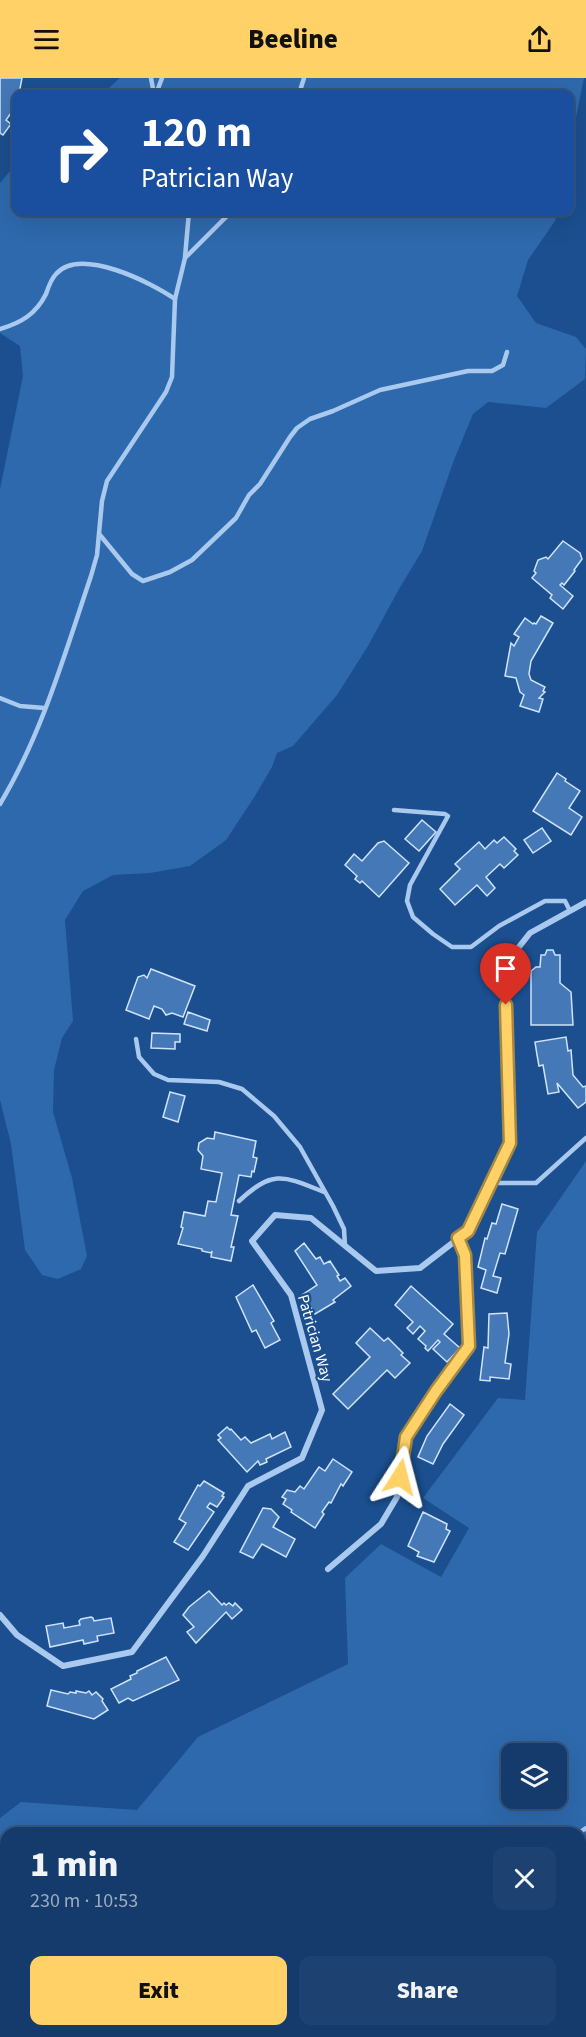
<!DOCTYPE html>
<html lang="en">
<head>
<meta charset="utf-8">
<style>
  :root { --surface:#143b6b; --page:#1d4271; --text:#f1f3f6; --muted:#9dadc1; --line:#33557e; --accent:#ffd166 }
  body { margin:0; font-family:"Source Sans 3",sans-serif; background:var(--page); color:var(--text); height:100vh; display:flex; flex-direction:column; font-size:22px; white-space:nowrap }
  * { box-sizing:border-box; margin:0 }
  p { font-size:20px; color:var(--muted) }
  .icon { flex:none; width:33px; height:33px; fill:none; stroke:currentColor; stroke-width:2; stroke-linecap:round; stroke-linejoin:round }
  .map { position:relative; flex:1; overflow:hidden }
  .side { position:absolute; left:0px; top:1749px; width:586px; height:210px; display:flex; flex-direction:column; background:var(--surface); border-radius:18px 18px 0 0; box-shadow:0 6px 24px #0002,0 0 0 2px var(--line) }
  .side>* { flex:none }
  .top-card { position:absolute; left:12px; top:12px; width:562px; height:126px; border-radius:12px; box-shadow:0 6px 24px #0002,0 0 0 2px var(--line); background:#1a4fa0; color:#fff; overflow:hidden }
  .buttons { position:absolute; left:501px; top:1665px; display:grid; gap:12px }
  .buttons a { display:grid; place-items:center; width:66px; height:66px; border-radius:12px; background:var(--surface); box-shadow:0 6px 24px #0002,0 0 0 2px var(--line); font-size:30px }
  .pin { position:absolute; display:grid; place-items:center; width:51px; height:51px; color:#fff; margin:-62px -26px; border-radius:50% 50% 50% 0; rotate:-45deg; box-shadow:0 0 6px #0007 }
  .pin .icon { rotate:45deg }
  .me { position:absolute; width:66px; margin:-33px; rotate:9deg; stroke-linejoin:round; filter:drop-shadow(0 0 4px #0008) }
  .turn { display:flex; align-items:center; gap:21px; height:126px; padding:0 30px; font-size:27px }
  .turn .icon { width:78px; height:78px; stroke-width:2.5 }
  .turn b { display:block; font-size:42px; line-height:51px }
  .round { display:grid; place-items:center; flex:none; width:63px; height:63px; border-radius:12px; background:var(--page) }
  .summary { display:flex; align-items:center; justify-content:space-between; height:102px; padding:0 30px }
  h1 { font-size:36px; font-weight:800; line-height:45px }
  .primary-button { display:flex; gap:12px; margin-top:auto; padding:12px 30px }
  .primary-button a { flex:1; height:69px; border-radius:12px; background:var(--accent); color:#111; font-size:24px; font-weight:800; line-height:69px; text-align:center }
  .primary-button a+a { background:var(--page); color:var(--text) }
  header { display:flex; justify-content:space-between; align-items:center; height:78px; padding:0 30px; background:var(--accent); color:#111; font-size:27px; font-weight:800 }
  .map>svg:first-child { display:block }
</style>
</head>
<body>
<header><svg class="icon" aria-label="menu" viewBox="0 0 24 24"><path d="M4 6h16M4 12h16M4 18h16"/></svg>Beeline<svg class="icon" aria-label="share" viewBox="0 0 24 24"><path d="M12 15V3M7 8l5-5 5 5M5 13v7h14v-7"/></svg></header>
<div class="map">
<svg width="586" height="1959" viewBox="0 0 586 1959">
  <rect width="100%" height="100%" fill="#1b4f8f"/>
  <g fill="#2e69ad" fill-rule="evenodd">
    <path d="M120,0H584L570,68V16H102Z"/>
    <path d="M16,86V134H557L555,143L528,182L517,218L536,245L576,259L586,271L585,301L546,330L488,324L473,336L454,382L422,473L399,511L368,568L337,617L293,668L277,675L272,689L255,718L226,762L190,788L150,795L113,797L83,813L65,842L73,943L62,960L54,992L53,1034L72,1100L87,1178L81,1191L58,1201L42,1197L25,1172L11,1066L0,1022V411L23,298L20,268L0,255V105Z"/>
    <path d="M586,1083V1959H0V1740L21,1724L137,1732L198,1659L348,1586L345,1500L381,1466L441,1499L469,1450L423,1420L498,1320L525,1322L537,1154ZM512,1676H556V1720H512ZM6,1755H580V1953H6Z"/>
  </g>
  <g fill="#4478b7" stroke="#cfe3fa" stroke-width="1.5">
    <path d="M0,0H22L19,16H16V28L6,42L11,46L3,57L0,55Z"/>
    <path d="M563,463L580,475L582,481L574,492L575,493L564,507L562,505L560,507L573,518L563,531L550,520L552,517L532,500L536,495L534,493L538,482L546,479L548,481Z"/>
    <path d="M541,538L553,545L531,583L529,596L531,602L545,609L543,613L545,614L539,620L543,621L539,634L520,628L524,617L520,614L516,600L505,598L511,565L514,568L519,559L514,556L525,540L533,546L534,545L536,546Z"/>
    <path d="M557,695L566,701L565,703L580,713L569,730L582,739L571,757L533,733Z"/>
    <path d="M422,742L436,754L419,773L405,761Z"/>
    <path d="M542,750L551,763L533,775L524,762Z"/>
    <path d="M504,759L516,771L514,773L518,777L504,790L500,786L486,799L495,810L487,818L477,807L455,827L440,811L460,791L455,786L479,764L485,771L494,762L497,765Z"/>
    <path d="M384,763L409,785L379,819L362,803L360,805L355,801L357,798L345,787L354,776L362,783L378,765Z"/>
    <path d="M547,872H553L555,877H560V905L571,914L573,947H531V893L536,889H540L541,877H545Z"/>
    <path d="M151,891L195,908L183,939L172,935L166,937L162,931L154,928L149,941L126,932L138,899L144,897L147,900Z"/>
    <path d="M188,934L210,942L207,953L184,946Z"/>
    <path d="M152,955L180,956V964H175V971L151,970Z"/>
    <path d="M566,959L568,973L571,972L573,997L583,1009L586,1008V1024L578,1030L557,1005L559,1014L548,1016L543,987L539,988L537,977L535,964Z"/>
    <path d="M170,1014L185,1018L178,1044L163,1039Z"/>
    <path d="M215,1054L256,1063L253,1079L257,1080L254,1094L252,1093L251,1099L239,1097L231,1137L238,1138L231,1169H234L231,1183L211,1179L212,1173L211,1175L202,1173V1171L178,1166L183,1150L181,1149L184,1134L205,1138L208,1123L216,1124L222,1095L201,1091L203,1078L198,1072L199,1065L207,1060L214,1061Z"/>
    <path d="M502,1126L518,1131L505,1176L500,1175L493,1198L501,1200L497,1215L481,1210L486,1192L478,1189L485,1160L487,1161L492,1145L496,1146Z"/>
    <path d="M304,1165L316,1181L320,1179L324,1186L330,1183L339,1197L337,1198L340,1203L345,1200L351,1208L333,1222L335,1224L315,1236L302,1217L317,1207L295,1173Z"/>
    <path d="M253,1207L274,1243L271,1245L280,1262L265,1270L256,1252L252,1254L236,1219Z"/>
    <path d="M411,1208L453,1246L444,1256L460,1270L447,1284L433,1271L440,1264L438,1262L428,1273L425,1270L426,1268L418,1261L425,1253L420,1248L413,1256L407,1250L413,1244L395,1227Z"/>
    <path d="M507,1235L509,1256L505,1285L511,1286L509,1301L490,1299V1303L480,1302L484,1269L488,1270L489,1236Z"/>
    <path d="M370,1250L384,1263L388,1260L403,1275L401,1277L410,1285L395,1300L387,1292L348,1331L333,1316L370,1279L356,1265Z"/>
    <path d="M450,1326L464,1337L443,1366L433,1386L418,1379L427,1358Z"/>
    <path d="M227,1349L230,1352L231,1351L241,1362L245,1359L251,1365L270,1356L272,1361L285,1354L291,1369L266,1381L267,1384L260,1387L258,1383L247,1394L218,1362L221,1360L218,1357Z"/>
    <path d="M333,1381L352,1394L343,1408L341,1406L331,1425L329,1424L322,1434L324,1436L315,1450L291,1434L292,1432L283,1426L286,1421L282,1419L287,1412L295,1414L300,1408L304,1411L319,1389L325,1393Z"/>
    <path d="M204,1403L224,1415L222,1418L224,1419L217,1429L210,1425L207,1429L214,1434L188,1472L174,1464L186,1445L179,1441L198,1407L200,1408Z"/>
    <path d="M263,1430L271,1431L279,1439L273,1449L295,1461L286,1479L262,1466L253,1480L240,1474Z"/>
    <path d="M423,1434L447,1446L446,1451L450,1453L434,1484L417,1478L419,1474L408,1468Z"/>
    <path d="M209,1513L222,1527L224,1525L226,1527L229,1525L233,1528L235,1525L242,1532L232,1541L226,1534L196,1565L187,1554L194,1549L183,1537L189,1529Z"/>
    <path d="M91,1539L93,1540L94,1543L111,1540L114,1555L97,1558L98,1563L84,1566L83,1562L50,1569L46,1548L63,1545L64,1550L80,1547L79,1543L81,1541Z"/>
    <path d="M166,1579L179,1602L133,1623L128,1620L119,1625L111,1611L131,1601L130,1598L137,1595V1593Z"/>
    <path d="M51,1612L68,1616L70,1614L76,1615V1613L86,1615L89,1613L92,1617L96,1614L103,1621L102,1623L108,1632L94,1641L47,1628Z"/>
  </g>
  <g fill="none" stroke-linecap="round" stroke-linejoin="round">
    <g stroke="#a9c9ee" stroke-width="4.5">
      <path d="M151,0L154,16"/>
      <path d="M156,16L162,0"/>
      <path d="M299,16L304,0"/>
      <path d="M185,179L189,134"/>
      <path d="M0,251C21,245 36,236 46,216C48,210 51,201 56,196C80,168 152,205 175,221"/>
      <path d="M100,457L132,496L143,503L170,494L192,482L236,440L249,417L260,406L290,359L297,350L310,341L333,333L380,312L468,293H492L503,287L507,274"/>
      <path d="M0,620L20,628L44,630"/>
      <path d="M0,726C42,656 65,575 91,498L97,477L102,423L107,403L166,314L172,299L175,221L185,180L231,134"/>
      <path d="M394,732L445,736L448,738L410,807L407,823L413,839L433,856L452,869H471L499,848L545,823H565L570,833"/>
      <path d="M136,961L139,979L154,996L168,1002L219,1004L242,1011L274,1038L300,1069L333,1128L344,1151L345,1168"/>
      <path d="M491,1105H536L586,1060"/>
      <path d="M239,1123C273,1091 284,1098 324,1114"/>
      <path d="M579,1755L586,1750"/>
      <path d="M580,1766L586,1770"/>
      <path d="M580,1885L586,1872"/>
      <path d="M570,1959L571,1953"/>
    </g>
    <g stroke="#a9c9ee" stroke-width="6">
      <path d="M328,1491L381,1446L397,1419L406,1360L436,1313L469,1268L465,1177L458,1160"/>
      <path d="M0,1537L17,1557L63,1588L132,1574L203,1478L248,1408L302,1380L322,1332L291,1217L252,1163L275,1137L311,1140L376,1193L420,1190L468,1153L509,1065L504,888L530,855L586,824"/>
    </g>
  </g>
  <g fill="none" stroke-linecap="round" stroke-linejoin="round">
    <g stroke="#a68842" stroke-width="15">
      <path id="route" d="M400,1399L406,1359L436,1313L469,1268L465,1177L458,1160L468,1153L510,1065L506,927"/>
    </g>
    <use href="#route" stroke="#ffd166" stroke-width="10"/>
  </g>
  <g text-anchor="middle" stroke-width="4.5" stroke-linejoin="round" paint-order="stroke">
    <g font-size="16" fill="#fff" stroke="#1b4f8f">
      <text transform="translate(316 1260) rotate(74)" y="6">Patrician Way</text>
    </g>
  </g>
</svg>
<div class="buttons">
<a><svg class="icon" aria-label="layers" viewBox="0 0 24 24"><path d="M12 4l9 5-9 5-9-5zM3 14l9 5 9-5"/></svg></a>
</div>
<div class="pin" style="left:506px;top:927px;background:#d93025"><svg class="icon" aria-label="arrive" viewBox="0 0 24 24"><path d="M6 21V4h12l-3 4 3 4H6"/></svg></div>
<svg class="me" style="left:400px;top:1399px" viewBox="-20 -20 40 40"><path d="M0-17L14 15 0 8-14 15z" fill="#ffd166" stroke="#fff" stroke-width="4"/></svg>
<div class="top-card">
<div class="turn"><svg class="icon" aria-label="right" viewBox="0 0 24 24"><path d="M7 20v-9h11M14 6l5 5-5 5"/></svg><div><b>120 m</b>Patrician Way</div></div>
</div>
<section class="side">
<div class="summary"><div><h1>1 min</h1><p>230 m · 10:53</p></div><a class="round"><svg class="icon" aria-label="close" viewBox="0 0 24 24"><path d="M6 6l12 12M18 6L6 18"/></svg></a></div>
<div class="primary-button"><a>Exit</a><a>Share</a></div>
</section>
</div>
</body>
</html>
